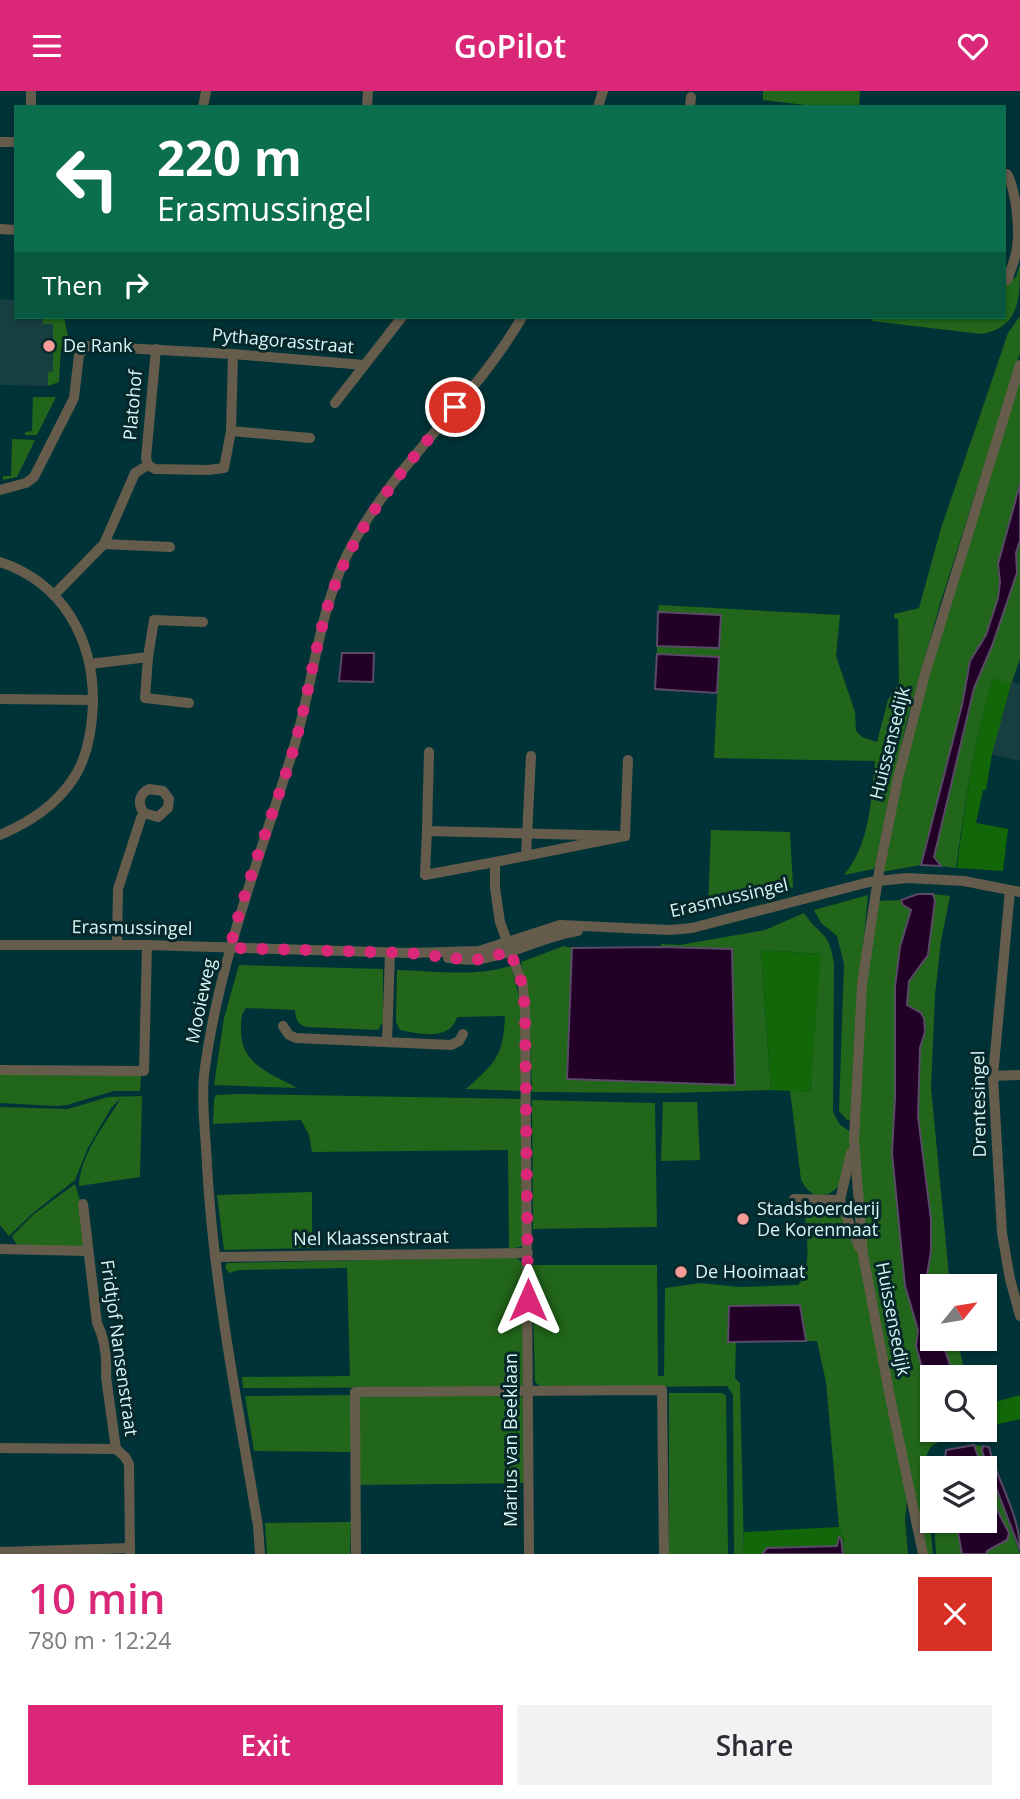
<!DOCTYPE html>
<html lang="en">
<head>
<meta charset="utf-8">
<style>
  :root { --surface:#fff; --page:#f2f2f3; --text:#2b2b33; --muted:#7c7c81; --accent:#db2777 }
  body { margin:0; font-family:"Open Sans",sans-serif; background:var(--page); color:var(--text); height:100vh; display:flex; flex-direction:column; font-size:26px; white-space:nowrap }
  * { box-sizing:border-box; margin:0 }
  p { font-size:23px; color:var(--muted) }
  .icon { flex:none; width:38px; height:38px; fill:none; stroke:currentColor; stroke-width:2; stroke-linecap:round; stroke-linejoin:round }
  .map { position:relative; height:1463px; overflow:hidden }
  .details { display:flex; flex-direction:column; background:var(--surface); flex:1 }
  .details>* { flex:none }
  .guide { position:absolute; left:14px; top:14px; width:992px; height:214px; border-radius:0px; box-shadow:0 2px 5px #0004; background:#0b6e4f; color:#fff; overflow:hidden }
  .needle { width:46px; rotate:60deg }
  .buttons { position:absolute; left:920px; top:1183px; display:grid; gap:14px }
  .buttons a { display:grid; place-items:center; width:77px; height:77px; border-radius:0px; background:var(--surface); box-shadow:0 2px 5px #0004; font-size:35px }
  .pin { position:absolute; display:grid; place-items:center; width:60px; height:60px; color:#fff; margin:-30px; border:4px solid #fff; border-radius:50%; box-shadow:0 2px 7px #0007 }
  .me { position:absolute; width:77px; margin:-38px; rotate:0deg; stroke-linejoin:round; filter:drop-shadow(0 0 5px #0008) }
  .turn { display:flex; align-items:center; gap:24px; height:147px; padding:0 28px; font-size:32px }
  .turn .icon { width:91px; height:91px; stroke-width:2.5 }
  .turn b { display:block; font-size:49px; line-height:60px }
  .then { display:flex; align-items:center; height:66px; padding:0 28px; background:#0003; gap:14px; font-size:26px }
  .round { display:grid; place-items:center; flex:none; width:74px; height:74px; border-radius:0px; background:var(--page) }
  .overview { display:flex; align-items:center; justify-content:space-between; height:119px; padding:0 28px }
  h1 { font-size:42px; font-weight:600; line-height:52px; color:var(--accent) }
  .button { display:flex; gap:14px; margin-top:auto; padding:14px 28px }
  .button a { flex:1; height:80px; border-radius:0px; background:var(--accent); color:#fff; font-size:28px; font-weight:600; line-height:80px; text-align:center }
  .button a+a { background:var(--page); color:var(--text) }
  header { display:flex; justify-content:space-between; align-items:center; height:91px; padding:0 28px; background:var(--accent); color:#fff; font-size:32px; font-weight:600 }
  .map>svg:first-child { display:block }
</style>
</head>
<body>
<header><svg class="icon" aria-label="menu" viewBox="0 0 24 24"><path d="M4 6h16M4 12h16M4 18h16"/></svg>GoPilot<svg class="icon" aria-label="heart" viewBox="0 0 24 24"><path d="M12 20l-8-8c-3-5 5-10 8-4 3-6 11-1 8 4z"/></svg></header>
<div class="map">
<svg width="1020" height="1463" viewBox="0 0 1020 1463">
  <rect width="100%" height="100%" fill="#003337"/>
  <g fill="#173f41">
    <path d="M0,208L16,209V226H43V233L53,232V281L48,282V295L0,294Z"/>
    <path d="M1007,588L1020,593V670L986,662Z"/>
  </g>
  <g fill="#21661a">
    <path d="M763,0H860L859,16H822L763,9Z"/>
    <path d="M1020,174C1020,206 1020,237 981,243L872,230L871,226H1004L1005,192L1016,186Z"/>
    <path d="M1020,225V262L940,513L906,633L874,778L844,784C870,753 871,710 875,670L714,667L719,566L657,563V555L719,557L720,524L658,521L659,514L840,524L836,565L855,621L856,640L862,646L877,651L888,609L899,592L898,528L894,527V523L919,517L941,437L975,339L1008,242Z"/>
    <path d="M43,226H64L69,250L61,257L59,291L48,295V281L53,280V233H43Z"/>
    <path d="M1020,285V393L998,473L1000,491L998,507L986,544L970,570L962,614L921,774L881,781L912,642Z"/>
    <path d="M33,306H56L37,344H25V341L32,340Z"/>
    <path d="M12,348L35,349L17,386L3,389V385H11Z"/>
    <path d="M1020,450V568L1011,593L993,588C974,650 965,712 956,777L941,775L934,766L974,597L992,555L1017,482L1016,462Z"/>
    <path d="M711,739L790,741L793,796L708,817Z"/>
    <path d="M933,803L950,805L941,850L935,904L931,997L950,1195H933V1248L922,1214L931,1160V1129L918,1025L920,957L925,941L921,922L907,915L909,890L928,864L935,810Z"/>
    <path d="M868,804L854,951L851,1028L847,1029L839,1020L844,873L837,845L821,832L814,819Z"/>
    <path d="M901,809L903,814L911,819L906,835L892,1062L905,1195L918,1239L916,1255L932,1313L930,1324L933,1339H937L949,1348C928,1353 928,1358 924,1377L933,1463H928L881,1259L862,1126L858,1029L864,902L879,810Z"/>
    <path d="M804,822C821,847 829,839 834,873L833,1021L840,1034L851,1041C852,1060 847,1102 823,1104C811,1105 807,1099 801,1089L790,999L810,1001L820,863L761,859L771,999L669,1002L532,1001L529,919L521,871L564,855L572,857L568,988L734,994L732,859L661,856V853L680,854L765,839Z"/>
    <path d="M239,874L383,878V931L378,939L307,936C297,934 296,928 295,919L246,917C241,923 241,929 241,937C240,974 270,982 297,997L214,994L224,927Z"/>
    <path d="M510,875C526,914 522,958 523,1000L466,998C496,971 503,966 505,925L457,926C450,950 420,943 400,939L396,931L397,879C434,880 475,886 510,875Z"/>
    <path d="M0,980L141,985L140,1000H114L67,1014L55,1015L0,1012Z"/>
    <path d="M238,1003L523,1008L522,1155L509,1159L508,1059L312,1061L309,1044L301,1029L213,1033L214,1008L216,1004Z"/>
    <path d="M142,1005L140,1086L79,1095C80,1063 106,1032 121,1007L111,1017L88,1057L75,1089L33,1122L9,1145L0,1134V1016L68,1018L108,1006Z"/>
    <path d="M532,1009L655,1012L657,1136L533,1138Z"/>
    <path d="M663,1011H697L700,1069L661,1070Z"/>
    <path d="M75,1093L80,1109L85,1157L18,1155L12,1146L14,1143L34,1123Z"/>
    <path d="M312,1101V1157L224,1159L217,1104Z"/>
    <path d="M804,1111L830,1116L841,1122L857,1158L907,1410L905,1428L908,1463H844L843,1443L839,1436L826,1291L817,1250H806L800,1215L729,1216L731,1251L736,1250L735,1287L740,1292L744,1463H734L733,1304L727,1295L549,1297L541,1296L535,1291L532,1174H657L658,1285H664L665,1197L701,1192L738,1196L798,1194C814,1179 805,1133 804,1111Z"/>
    <path d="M515,1166L523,1172V1294L520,1296L243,1297L242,1286L350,1285L347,1177L239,1179L229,1182L225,1176L227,1172Z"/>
    <path d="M933,1248H957L966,1286H954L943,1253Z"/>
    <path d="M669,1302H722L726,1305L728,1463H669Z"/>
    <path d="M351,1304V1361L254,1360L245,1305Z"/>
    <path d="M357,1304H520L524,1309V1392L358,1394Z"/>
    <path d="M974,1354L983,1355L982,1360L1020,1463H986L987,1460L1007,1449L1008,1442C998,1422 985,1400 985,1377H982Z"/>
    <path d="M934,1430H956L962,1463H936Z"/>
    <path d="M351,1431L350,1463H267L265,1432Z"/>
  </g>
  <g fill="#126808">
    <path d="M993,587L1011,593L992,663L986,699H983L976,732L1008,738L1003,780L957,777C965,712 974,650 993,587Z"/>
    <path d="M761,859L821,863L810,1001L771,999Z"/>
    <path d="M1020,1304V1328L985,1336V1314Z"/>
    <path d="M839,1436L843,1443L844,1463L839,1447L837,1455L767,1457L762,1463H744V1441Z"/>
  </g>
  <g fill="#220028" stroke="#594a66" stroke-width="2">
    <path d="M1020,393V450L1016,462L1017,482L992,555L974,597L934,766L941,775L921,774L962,614L970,570L986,544L998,507L1000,491L998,473Z"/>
    <path d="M658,521L721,524L719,557L657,555Z"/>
    <path d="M342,562H374L373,591L339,590Z"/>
    <path d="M657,563L719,566L717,602L655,598Z"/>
    <path d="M918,803H933L935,810L928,864L909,890L907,914L921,922L924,927L925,941L920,957L918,1025L931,1129V1160L922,1214L932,1247L943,1253L954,1286H933V1331L930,1324L932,1313L916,1255L918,1239L905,1195L892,1062L895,1006V896L900,856L911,819L903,814L901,809Z"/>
    <path d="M661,856L732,858L735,994L567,988L572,857Z"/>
    <path d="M800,1214L806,1250L728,1251L729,1215Z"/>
    <path d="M974,1354L982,1377H944L946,1359Z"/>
    <path d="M983,1355L989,1356C997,1390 1020,1424 1020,1459L982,1360Z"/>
    <path d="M985,1388L995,1415L1009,1442L1007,1449L987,1460L986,1463H962L956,1430H985Z"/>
    <path d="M839,1446L841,1448L843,1463H762L767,1457L837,1455Z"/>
  </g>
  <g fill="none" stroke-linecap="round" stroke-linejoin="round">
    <g stroke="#665c4c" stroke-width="10">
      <path d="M31,16V0"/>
      <path d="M203,16L206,0"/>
      <path d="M367,16L368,0"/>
      <path d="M598,16L603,0"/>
      <path d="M690,16L691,6"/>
      <path d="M0,51H16"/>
      <path d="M1004,83H1007C1016,99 1020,138 1017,156C1016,167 1011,178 1007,189L1004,190"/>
      <path d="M0,138L16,139"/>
      <path d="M335,312L402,226"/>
      <path d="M231,340L310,347"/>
      <path d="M148,374L146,367L156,258"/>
      <path d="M0,399L26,392L34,386L74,307L79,264L86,255L233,263L364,274"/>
      <path d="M104,453L170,456"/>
      <path d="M0,471C63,492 94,548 93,613C92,637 88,664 75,685C57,714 30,731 0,744"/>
      <path d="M54,504L104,453L135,382L148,374L155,378L208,379L224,377L231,340L233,263"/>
      <path d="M90,573L148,566"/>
      <path d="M0,608L93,609"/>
      <path d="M189,612L145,607L148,566L154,529L203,531"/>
      <path d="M427,740L429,661"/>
      <path d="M625,745L628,669"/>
      <path d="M526,765L531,665"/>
      <path d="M495,771L425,784L427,740L625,745L495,771V797L500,831L523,895L525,920L529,1463"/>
      <path d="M880,775L898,687L925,583L1020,274"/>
      <path d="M1010,799L993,985L1002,1142L1010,1188L1020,1225"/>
      <path d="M873,820L862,894L854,1049L863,1164L891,1311L923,1463"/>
      <path d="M0,854H147L409,862L479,860L560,834L670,839L692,837L869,791L907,787L964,790L1020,801"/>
      <path d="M117,854L118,798L141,727L144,722L158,726L168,717L169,708L163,700L149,698C139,703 137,713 144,722"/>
      <path d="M448,867C459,868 470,870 481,868C514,863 544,845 578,840"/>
      <path d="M283,935L289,944L296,947L451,954L459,950L463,943"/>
      <path d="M387,951L390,862"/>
      <path d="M0,979L144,980L147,854"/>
      <path d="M993,985L1020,984"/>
      <path d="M851,1062L840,1109L859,1156"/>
      <path d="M794,1108L840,1109"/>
      <path d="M83,1113L97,1232C105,1248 107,1268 106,1286L116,1358"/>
      <path d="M0,1158L88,1160"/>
      <path d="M215,1166L528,1162"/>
      <path d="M0,1357L116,1358L125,1366L129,1373L130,1463"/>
      <path d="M0,1461L130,1457"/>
      <path d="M260,1463L258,1435C238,1315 214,1196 207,1075C206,1045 201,1014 204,984C218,872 260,767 293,659C313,596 317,527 346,466C390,375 473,312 522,226"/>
      <path d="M356,1463L355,1301L662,1299L664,1463"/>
    </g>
    <path stroke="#665c4c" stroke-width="10" d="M873,820L880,775"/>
  </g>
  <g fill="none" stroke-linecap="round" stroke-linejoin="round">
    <path stroke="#db2777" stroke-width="12" stroke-dasharray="0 21.6" d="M455,316C406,375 356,432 331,505C314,556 308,609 293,660C273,725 246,790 230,857L409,862L469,869L484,868L510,860L523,895L525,920L528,1209"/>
  </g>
  <g fill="#f59b98" stroke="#06282a" stroke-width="2.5">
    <circle cx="49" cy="255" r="7"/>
    <circle cx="743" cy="1128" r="7"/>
    <circle cx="681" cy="1181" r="7"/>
  </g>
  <g text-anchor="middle" stroke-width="6" stroke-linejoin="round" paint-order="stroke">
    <g font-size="18" fill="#d8f6f8" stroke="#06282a">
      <text transform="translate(283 250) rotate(5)" y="6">Pythagorasstraat</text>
      <text transform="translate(133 314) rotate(-85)" y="6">Platohof</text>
      <text transform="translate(890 652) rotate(-76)" y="6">Huissensedijk</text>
      <text transform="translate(729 807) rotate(-13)" y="6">Erasmussingel</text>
      <text transform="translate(132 837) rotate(1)" y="6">Erasmussingel</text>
      <text transform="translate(201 910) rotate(-78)" y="6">Mooieweg</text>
      <text transform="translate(979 1013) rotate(-91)" y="6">Drentesingel</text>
      <text transform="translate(371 1147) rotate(-1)" y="6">Nel Klaassenstraat</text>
      <text transform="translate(893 1228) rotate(79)" y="6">Huissensedijk</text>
      <text transform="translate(119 1257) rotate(82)" y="6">Fridtjof Nansenstraat</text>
      <text transform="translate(511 1349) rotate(-90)" y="6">Marius van Beeklaan</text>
    </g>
    <g font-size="18" fill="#d8f6f8" stroke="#06282a" text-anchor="start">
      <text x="63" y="261">De Rank</text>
      <text x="757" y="1124">Stadsboerderij<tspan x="757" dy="21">De Korenmaat</tspan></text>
      <text x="695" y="1187">De Hooimaat</text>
    </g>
  </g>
</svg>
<div class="buttons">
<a><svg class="needle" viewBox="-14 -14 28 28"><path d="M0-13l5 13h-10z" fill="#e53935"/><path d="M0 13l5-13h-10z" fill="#7c7c81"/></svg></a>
<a><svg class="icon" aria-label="search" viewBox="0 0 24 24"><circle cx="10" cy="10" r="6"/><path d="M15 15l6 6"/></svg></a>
<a><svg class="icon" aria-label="layers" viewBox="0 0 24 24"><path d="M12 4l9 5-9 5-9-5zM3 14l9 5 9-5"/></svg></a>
</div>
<div class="pin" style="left:455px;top:316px;background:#d93025"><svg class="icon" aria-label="arrive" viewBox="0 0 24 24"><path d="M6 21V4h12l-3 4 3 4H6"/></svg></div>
<svg class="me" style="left:528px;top:1209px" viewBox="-20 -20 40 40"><path d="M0-17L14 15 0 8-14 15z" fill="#db2777" stroke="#fff" stroke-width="4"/></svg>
<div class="guide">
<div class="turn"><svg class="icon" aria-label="left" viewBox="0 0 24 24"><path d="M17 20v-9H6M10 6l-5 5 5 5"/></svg><div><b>220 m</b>Erasmussingel</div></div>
<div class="then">Then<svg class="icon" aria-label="right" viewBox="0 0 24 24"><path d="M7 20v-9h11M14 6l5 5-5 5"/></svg></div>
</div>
</div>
<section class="details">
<div class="overview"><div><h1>10 min</h1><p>780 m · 12:24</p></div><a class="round" style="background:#d93025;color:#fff"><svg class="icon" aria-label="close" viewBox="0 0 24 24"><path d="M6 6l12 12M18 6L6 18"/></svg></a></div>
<div class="button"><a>Exit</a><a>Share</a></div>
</section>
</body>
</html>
